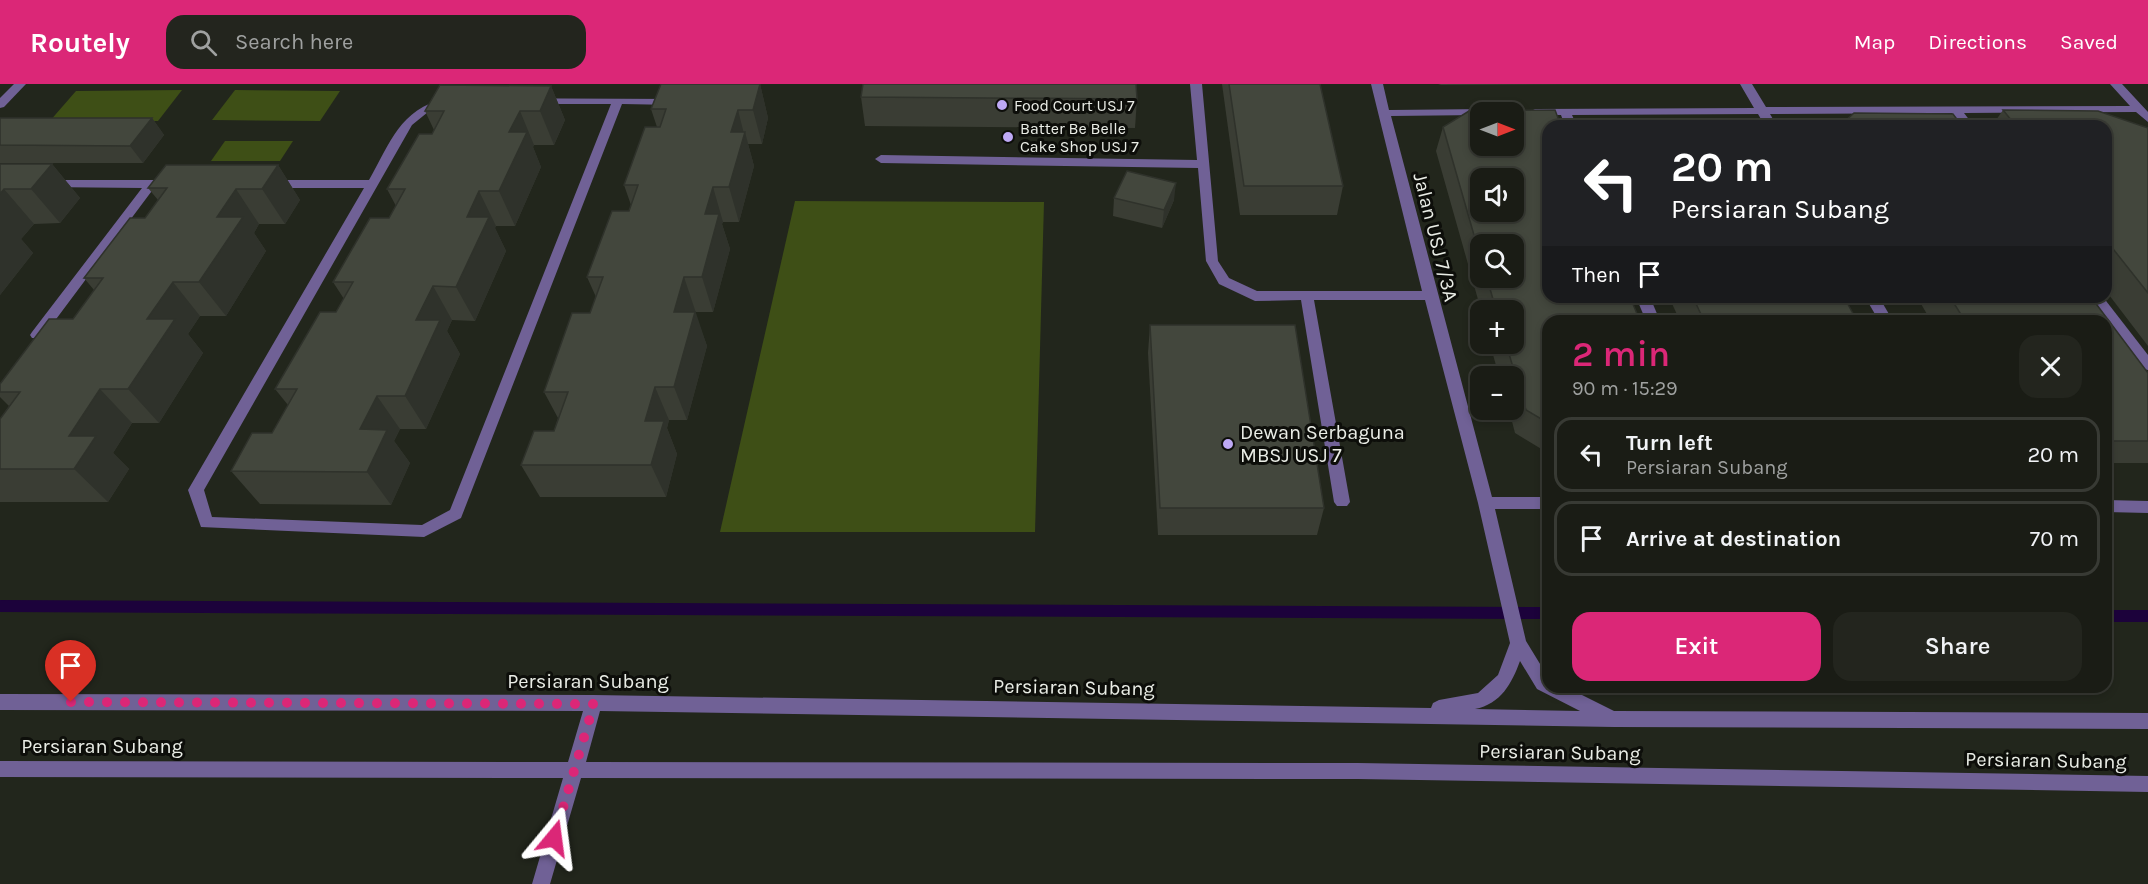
<!DOCTYPE html>
<html lang="en">
<head>
<meta charset="utf-8">
<style>
  :root { --surface:#1a1c15; --page:#23251e; --text:#f1f3f6; --muted:#9fa1a0; --line:#383a34; --accent:#db2777 }
  body { margin:0; font-family:Karla,sans-serif; background:var(--page); color:var(--text); height:100vh; display:flex; flex-direction:column; font-size:22px; white-space:nowrap }
  * { box-sizing:border-box; margin:0 }
  p { font-size:20px; color:var(--muted) }
  .icon { flex:none; width:33px; height:33px; fill:none; stroke:currentColor; stroke-width:2; stroke-linecap:round; stroke-linejoin:round }
  .map { position:relative; flex:1; overflow:hidden }
  .panel { position:absolute; left:1542px; top:231px; width:570px; height:378px; display:flex; flex-direction:column; background:var(--surface); border-radius:18px; box-shadow:0 3px 9px #0003,0 0 0 2px var(--line) }
  .panel>* { flex:none }
  .guide { position:absolute; left:1542px; top:36px; width:570px; height:183px; border-radius:18px; box-shadow:0 3px 9px #0003,0 0 0 2px var(--line); background:#202124; color:#fff; overflow:hidden }
  .needle { width:39px; rotate:90deg }
  .buttons { position:absolute; left:1470px; top:18px; display:grid; gap:12px }
  .buttons a { display:grid; place-items:center; width:54px; height:54px; border-radius:12px; background:var(--surface); box-shadow:0 3px 9px #0003,0 0 0 2px var(--line); font-size:30px }
  .pin { position:absolute; display:grid; place-items:center; width:51px; height:51px; color:#fff; margin:-62px -26px; border-radius:50% 50% 50% 0; rotate:-45deg; box-shadow:0 0 6px #0007 }
  .pin .icon { rotate:45deg }
  .me { position:absolute; width:66px; margin:-33px; rotate:16deg; stroke-linejoin:round; filter:drop-shadow(0 0 4px #0008) }
  .turn { display:flex; align-items:center; gap:21px; height:126px; padding:0 30px; font-size:27px }
  .turn .icon { width:78px; height:78px; stroke-width:2.5 }
  .turn b { display:block; font-size:42px; line-height:51px }
  .then { display:flex; align-items:center; height:57px; padding:0 30px; background:#0003; gap:12px; font-size:22px }
  .round { display:grid; place-items:center; flex:none; width:63px; height:63px; border-radius:18px; background:var(--page) }
  .head { display:flex; align-items:center; justify-content:space-between; height:102px; padding:0 30px }
  h1 { font-size:36px; font-weight:600; line-height:45px; color:var(--accent) }
  .primary-button { display:flex; gap:12px; margin-top:auto; padding:12px 30px }
  .primary-button a { flex:1; height:69px; border-radius:18px; background:var(--accent); color:#fff; font-size:24px; font-weight:600; line-height:69px; text-align:center }
  .primary-button a+a { background:var(--page); color:var(--text) }
  ul { padding:0; list-style:none }
  li { display:flex; align-items:center; gap:18px; height:75px; margin:0 12px 9px; padding:0 18px; border:3px solid var(--line); border-radius:18px }
  li div { flex:1 }
  li b { display:block; font-size:22px }
  li em { font-style:normal }
  header { display:flex; align-items:center; gap:36px; box-sizing:border-box; height:84px; padding:0 30px; background:var(--accent); color:#fff }
  header strong { font-size:28px }
  nav { display:flex; gap:33px; margin-inline-start:auto; font-size:21px }
  .search { width:420px; height:54px; background:var(--page); display:flex; align-items:center; gap:15px; box-sizing:border-box; padding:0 21px; border-radius:18px; color:var(--muted); font-size:22px }
  .map>svg:first-child { display:block }
</style>
</head>
<body>
<header>
<strong>Routely</strong>
<div class="search"><svg class="icon" aria-label="search" viewBox="0 0 24 24"><circle cx="10" cy="10" r="6"/><path d="M15 15l6 6"/></svg>Search here</div>
<nav><a>Map</a><a>Directions</a><a>Saved</a></nav>
</header>
<div class="map">
<svg width="2148" height="800" viewBox="0 0 2148 800">
  <rect width="100%" height="100%" fill="#22261c"/>
  <g fill="#3e4f16">
    <path d="M182,6L158,37L49,38L76,7Z"/>
    <path d="M235,6L340,7L320,37L212,36Z"/>
    <path d="M225,57H293L280,77H211Z"/>
    <path d="M795,117L1044,118L1035,448H720Z"/>
  </g>
  <g fill="none" stroke-linecap="round" stroke-linejoin="round">
    <g fill="#1c023b" fill-rule="evenodd">
      <path d="M0,516L1548,523V535L0,528Z"/>
      <rect x="2106" y="526" width="42" height="12"/>
    </g>
    <g fill="#706196" fill-rule="evenodd">
      <path d="M14,0H26L4,23L0,24V14Z"/>
      <path d="M1190,0H1202L1218,177L1229,194L1257,207H1422L1371,0H1383L1389,26L1487,25L1493,28H1480V31L1391,32L1492,413H1548V425H1495L1526,557L1548,593V603H1566L1614,627L2148,629V645L1614,643L600,627L586,678L1358,679L2148,692V708L1358,695L581,694L550,800H532L563,694L0,693V677L568,678L583,627L0,626V610L594,611L1431,624L1433,619L1439,616L1478,609L1498,591L1510,559L1478,419L1425,216H1314L1350,418L1347,422H1337L1334,418L1301,216L1255,217L1219,200L1206,177L1198,84L881,79L875,75L881,71L1197,76ZM1520,577L1537,605L1580,627L1475,625C1501,620 1512,599 1520,577Z"/>
      <path d="M1740,0H1752L1766,23L2130,22L2110,0H2122L2148,28V38L2136,28L1964,29L1974,42H1962L1952,29L1770,30L1777,42H1765L1758,30L1572,31L1577,42H1565L1561,31H1535L1529,28L1535,25L1754,24Z"/>
      <path d="M446,14L675,15L681,18L675,21L622,20L461,434L424,453L201,443L188,406L364,104H270L264,100L270,96H369C391,58 399,26 446,14ZM447,20H611L450,426L422,441L212,433L204,406L412,41L428,28Z"/>
      <path d="M48,96H171L177,100L171,104H154L42,254H32L30,251L32,248L142,104L44,103V97Z"/>
      <path d="M1636,213H1650L1660,237H1646Z"/>
      <path d="M1865,213H1879L1893,237H1879Z"/>
      <path d="M2089,213H2103L2148,271V286L2143,285Z"/>
      <path d="M2106,416L2148,417V429L2106,428Z"/>
    </g>
  </g>
  <g fill="#3a3d34" fill-rule="evenodd">
    <path d="M760,0L768,34L762,60H748L754,82L739,138H723L722,140L730,165L713,228H696L695,229L707,262L687,336H669L667,344L677,370L666,413H540L521,381L554,347L558,334L544,308L590,229L596,213L587,193L629,127L631,121L624,101L657,43L651,25Z"/>
    <path d="M1222,0H1320L1343,102L1337,131H1240Z"/>
    <path d="M1438,0H1625L1441,1Z"/>
    <path d="M551,2L565,36L554,61H534L533,63L541,83L515,142H496L495,144L506,167L475,237L452,236L447,247L460,270L426,345H400L394,357L410,379L391,421L260,420L231,387L272,349L288,321L275,305L336,228L344,215L333,198L389,134L396,122L387,105L432,50L434,46L425,27Z"/>
    <path d="M861,13L1137,15L1135,44L865,42Z"/>
    <path d="M2003,26L2148,44V262L2106,207V42H1992Z"/>
    <path d="M152,34L164,51L143,79H0V61Z"/>
    <path d="M1443,43L1548,237V369L1515,349L1509,326H1514V292H1499L1490,260H1514V226H1481L1436,67ZM1480,160L1514,194H1480Z"/>
    <path d="M0,80H52L80,114L60,139L34,140L21,155L33,169L0,211Z"/>
    <path d="M278,81L300,116L285,140H259L254,149L266,167L226,232H200L188,250L203,269L159,339H132L113,369L129,385L108,418H0V335L9,322L0,313V300L73,235L94,206L84,194L145,134L158,116L148,104Z"/>
    <path d="M1114,114L1174,116L1162,144L1113,132Z"/>
    <path d="M1669,213H1844L1857,237H1680Z"/>
    <path d="M1917,213H2091L2148,289V379H2106V237H1931Z"/>
    <path d="M1150,241L1324,424L1317,451H1158L1148,269Z"/>
  </g>
  <g fill="#2f322b">
    <path d="M760,0L768,34L762,60L753,26Z"/>
    <path d="M551,2L565,36L554,61L540,27Z"/>
    <path d="M738,26L744,50L745,48L754,82L739,138L729,103L731,48Z"/>
    <path d="M520,27L534,61L533,63L541,83L515,142L499,107L509,48Z"/>
    <path d="M152,34L164,51L143,79L130,62Z"/>
    <path d="M52,80L80,114L60,139L31,105Z"/>
    <path d="M278,81L300,116L285,140L262,105Z"/>
    <path d="M1176,99L1174,116L1162,144L1164,126Z"/>
    <path d="M713,103L723,138L722,140L730,165L713,228L702,193L705,130Z"/>
    <path d="M4,105L34,140L21,155L33,169L0,211V110Z"/>
    <path d="M236,105L259,140L254,149L266,167L226,232L199,198L217,133Z"/>
    <path d="M479,107L496,142L495,144L506,167L475,237L456,203L467,133Z"/>
    <path d="M684,193L707,262L687,336L674,303V228Z"/>
    <path d="M173,198L200,232L188,250L203,269L159,339L128,305L147,235Z"/>
    <path d="M433,202L452,236L447,247L460,270L426,345L405,312L416,236Z"/>
    <path d="M655,303L669,336L667,344L677,370L666,413L651,381L645,337Z"/>
    <path d="M100,305L132,339L113,369L129,385L108,418L74,385L69,352Z"/>
    <path d="M377,312L400,345L394,357L410,379L391,421L367,388L360,345Z"/>
  </g>
  <g fill="#43473d" stroke="#2f322b" stroke-width="1.5" fill-rule="evenodd">
    <path d="M661,0H760L753,26H738L731,48H745L729,103H713L705,130H719L702,193H684L674,228H695L674,303H655L645,337H664L651,381H521L534,347H554L568,308H544L572,229H590L603,193H587L612,127H629L638,101H624L645,43H660L666,25H651Z"/>
    <path d="M863,0H1136L1137,15L861,13Z"/>
    <path d="M1229,0H1320L1343,102H1244Z"/>
    <path d="M440,1L551,2L540,27H520L509,48H527L499,107H479L467,133H489L456,203L433,202L416,236H440L405,312H377L360,345L387,346L367,388L231,387L252,349H272L297,305H275L320,228H336L353,198H333L370,134H389L405,105H387L419,50H432L444,27H425Z"/>
    <path d="M1555,26L1561,42H1548V213H1630L1640,237H1548V339L1526,326L1506,260H1514V226H1496L1487,194H1514V160H1480V172L1443,43L1469,27ZM1480,28H1514V62H1480ZM1480,94H1514V128H1480Z"/>
    <path d="M2003,26L2098,27L2148,44V209L2106,156V42H2016Z"/>
    <path d="M1854,29L1953,30L1962,42H1840Z"/>
    <path d="M0,34H152L130,62L0,61Z"/>
    <path d="M0,80H52L31,105H4L0,110Z"/>
    <path d="M166,81H278L262,105H236L217,133H243L199,198H173L147,235H175L128,305H100L69,352H96L74,385H0V335L20,308H0V300L49,235H73L103,194H84L130,134H145L167,104H148Z"/>
    <path d="M1127,87L1176,99L1164,126L1114,114Z"/>
    <path d="M1693,213H1844L1857,237H1704Z"/>
    <path d="M1950,213H2091L2148,289V357H2106V237H1965Z"/>
    <path d="M1150,241H1295L1324,424H1160Z"/>
  </g>
  <g fill="none" stroke-linecap="round" stroke-linejoin="round">
    <path stroke="#db2777" stroke-width="10" stroke-dasharray="0 18" d="M71,618L594,620L554,754"/>
  </g>
  <g fill="#bea9f5" stroke="#0d0e0a" stroke-width="2">
    <circle cx="1002" cy="21" r="6"/>
    <circle cx="1008" cy="53" r="6"/>
    <circle cx="1228" cy="360" r="6"/>
  </g>
  <g text-anchor="middle" stroke-width="6" stroke-linejoin="round" paint-order="stroke">
    <g font-size="16" fill="#eaede6" stroke="#0d0e0a" text-anchor="start">
      <text x="1014" y="27">Food Court USJ 7</text>
      <text x="1020" y="50">Batter Be Belle<tspan x="1020" dy="18">Cake Shop USJ 7</tspan></text>
    </g>
    <g font-size="20" fill="#eaede6" stroke="#0d0e0a">
      <text transform="translate(1436 153) rotate(76)" y="7">Jalan USJ 7/3A</text>
      <text x="588" y="604">Persiaran Subang</text>
      <text transform="translate(1074 603) rotate(1)" y="7">Persiaran Subang</text>
      <text x="102" y="669">Persiaran Subang</text>
      <text transform="translate(1560 668) rotate(1)" y="7">Persiaran Subang</text>
      <text transform="translate(2046 676) rotate(1)" y="7">Persiaran Subang</text>
    </g>
    <g font-size="20" fill="#eaede6" stroke="#0d0e0a" text-anchor="start">
      <text x="1240" y="355">Dewan Serbaguna<tspan x="1240" dy="23">MBSJ USJ 7</tspan></text>
    </g>
  </g>
</svg>
<div class="buttons">
<a><svg class="needle" viewBox="-14 -14 28 28"><path d="M0-13l5 13h-10z" fill="#e53935"/><path d="M0 13l5-13h-10z" fill="#9fa1a0"/></svg></a>
<a><svg class="icon" aria-label="sound" viewBox="0 0 24 24"><path d="M4 9h4l5-4v14l-5-4H4zM17 9q2 3 0 6"/></svg></a>
<a><svg class="icon" aria-label="search" viewBox="0 0 24 24"><circle cx="10" cy="10" r="6"/><path d="M15 15l6 6"/></svg></a>
<a>+</a>
<a>−</a>
</div>
<div class="pin" style="left:71px;top:618px;background:#d93025"><svg class="icon" aria-label="arrive" viewBox="0 0 24 24"><path d="M6 21V4h12l-3 4 3 4H6"/></svg></div>
<svg class="me" style="left:554px;top:754px" viewBox="-20 -20 40 40"><path d="M0-17L14 15 0 8-14 15z" fill="#db2777" stroke="#fff" stroke-width="4"/></svg>
<div class="guide">
<div class="turn"><svg class="icon" aria-label="left" viewBox="0 0 24 24"><path d="M17 20v-9H6M10 6l-5 5 5 5"/></svg><div><b>20 m</b>Persiaran Subang</div></div>
<div class="then">Then<svg class="icon" aria-label="arrive" viewBox="0 0 24 24"><path d="M6 21V4h12l-3 4 3 4H6"/></svg></div>
</div>
<section class="panel">
<div class="head"><div><h1>2 min</h1><p>90 m · 15:29</p></div><a class="round"><svg class="icon" aria-label="close" viewBox="0 0 24 24"><path d="M6 6l12 12M18 6L6 18"/></svg></a></div>
<ul>
<li><svg class="icon" aria-label="left" viewBox="0 0 24 24"><path d="M17 20v-9H6M10 6l-5 5 5 5"/></svg><div><b>Turn left</b><p>Persiaran Subang</p></div><em>20 m</em></li>
<li><svg class="icon" aria-label="arrive" viewBox="0 0 24 24"><path d="M6 21V4h12l-3 4 3 4H6"/></svg><div><b>Arrive at destination</b></div><em>70 m</em></li>
</ul>
<div class="primary-button"><a>Exit</a><a>Share</a></div>
</section>
</div>
</body>
</html>
